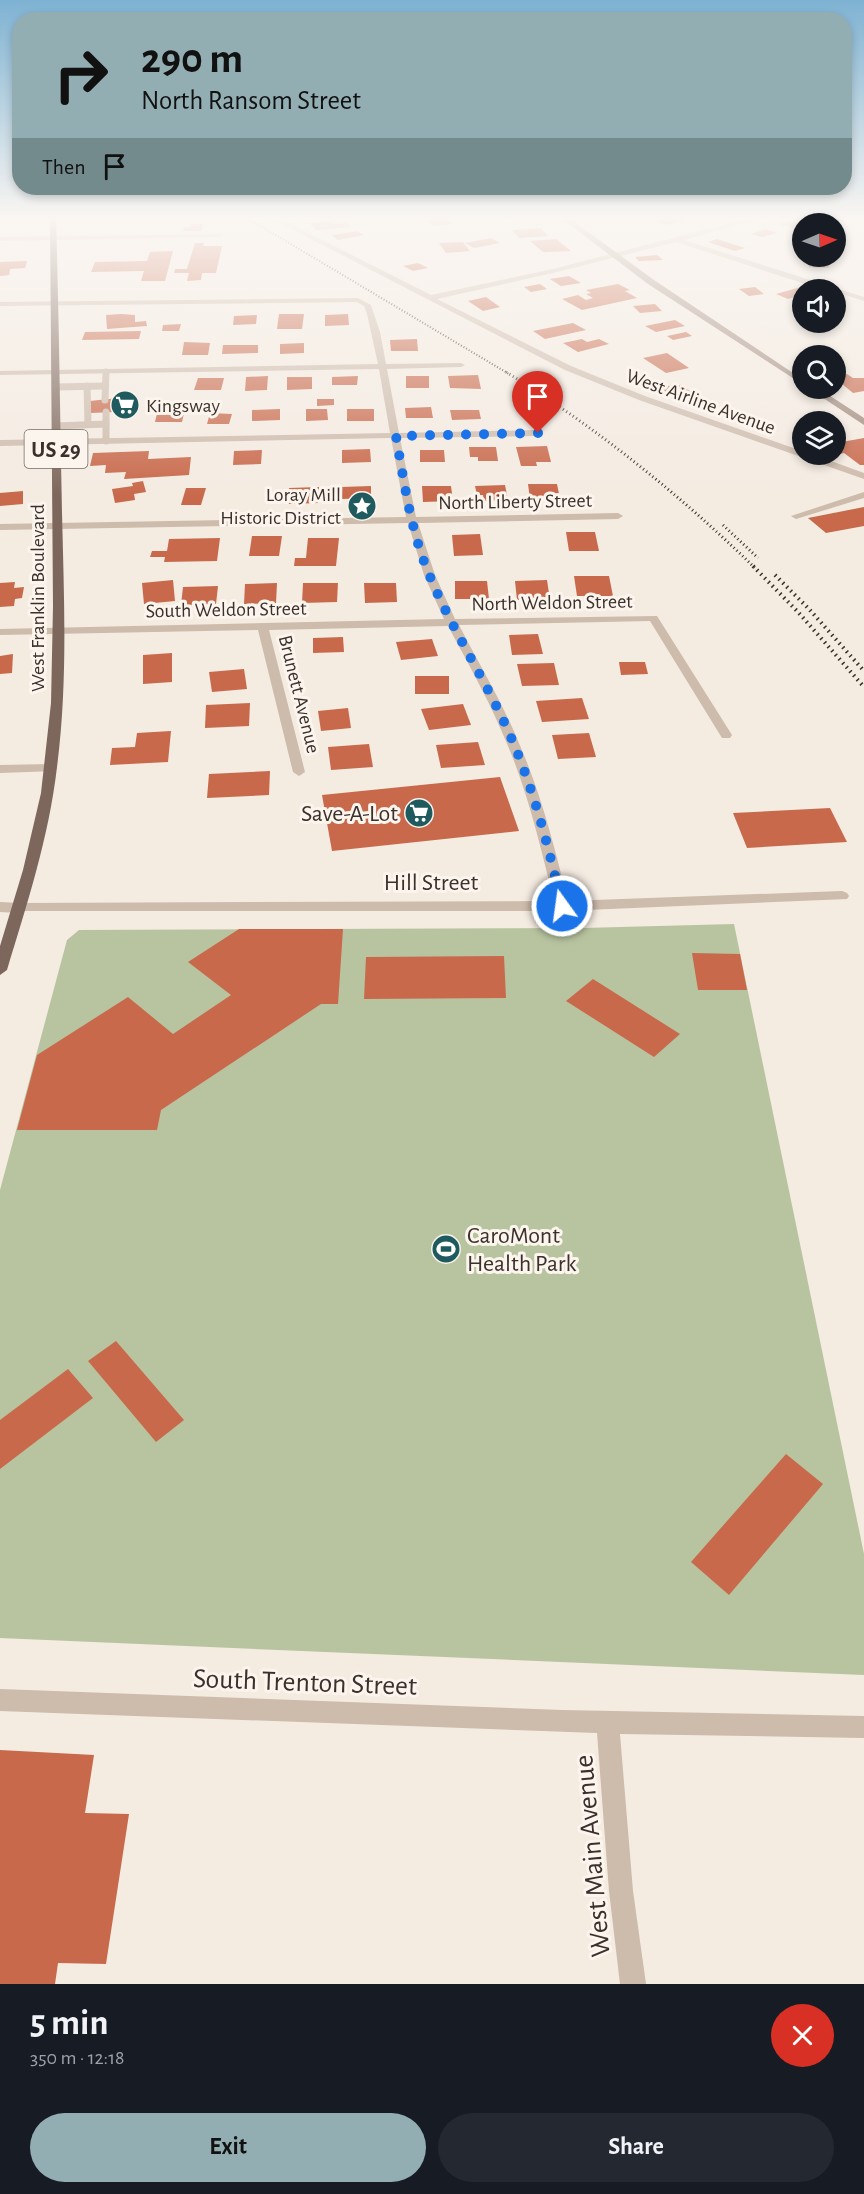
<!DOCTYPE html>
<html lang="en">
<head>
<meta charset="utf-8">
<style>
  :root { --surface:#171b24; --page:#242831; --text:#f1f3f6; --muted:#9ea1a6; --accent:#92aeb2 }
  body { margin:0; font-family:"Alegreya Sans",sans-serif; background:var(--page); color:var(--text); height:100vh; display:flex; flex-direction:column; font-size:22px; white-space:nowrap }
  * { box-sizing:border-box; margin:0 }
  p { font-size:20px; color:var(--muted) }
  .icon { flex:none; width:33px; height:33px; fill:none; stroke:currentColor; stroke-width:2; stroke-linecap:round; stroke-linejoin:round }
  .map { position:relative; height:1984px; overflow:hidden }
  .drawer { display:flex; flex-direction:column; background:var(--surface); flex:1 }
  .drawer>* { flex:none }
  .guide { position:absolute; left:12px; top:12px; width:840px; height:183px; border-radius:24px; box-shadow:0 3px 9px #0003; background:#92aeb2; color:#111; overflow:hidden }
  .needle { width:39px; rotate:88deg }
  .buttons { position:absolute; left:792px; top:213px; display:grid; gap:12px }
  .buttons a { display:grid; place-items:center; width:54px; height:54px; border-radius:50%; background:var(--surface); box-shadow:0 3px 9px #0003; font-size:30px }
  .pin { position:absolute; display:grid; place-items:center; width:51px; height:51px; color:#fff; margin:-62px -26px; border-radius:50% 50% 50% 0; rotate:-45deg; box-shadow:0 0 6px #0007 }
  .pin .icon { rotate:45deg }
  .me { position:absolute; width:66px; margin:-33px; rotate:346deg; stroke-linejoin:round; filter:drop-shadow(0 0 4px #0008) }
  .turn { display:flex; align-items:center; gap:21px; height:126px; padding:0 30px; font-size:27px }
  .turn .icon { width:78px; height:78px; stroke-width:2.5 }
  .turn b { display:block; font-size:42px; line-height:51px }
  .then { display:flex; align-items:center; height:57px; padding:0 30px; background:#0003; gap:12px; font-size:22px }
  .round { display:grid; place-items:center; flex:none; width:63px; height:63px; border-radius:32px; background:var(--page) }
  .head { display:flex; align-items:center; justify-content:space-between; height:102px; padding:0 30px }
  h1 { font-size:36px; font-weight:700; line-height:45px }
  .button { display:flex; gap:12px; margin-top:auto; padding:12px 30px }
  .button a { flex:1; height:69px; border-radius:36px; background:var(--accent); color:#111; font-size:24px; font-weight:700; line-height:69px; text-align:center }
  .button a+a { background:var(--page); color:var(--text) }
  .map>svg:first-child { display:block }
</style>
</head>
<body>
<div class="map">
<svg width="864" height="1984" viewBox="0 0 864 1984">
  <rect width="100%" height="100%" fill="#f4ebe1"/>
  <path fill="#b8c4a0" d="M734,924L864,1554V1675L0,1638V1190L67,940L79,930L583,928Z"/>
  <g fill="#c8694b">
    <path d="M426,218H445L452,224L434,226Z"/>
    <path d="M659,218H681L685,220L667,225L653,220Z"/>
    <path d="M794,220L802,223V230L779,224Z"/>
    <path d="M332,221L334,224L347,223L350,227L316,230L311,223Z"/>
    <path d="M191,224H203L201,231H183L184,227H191Z"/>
    <path d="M541,228L548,236L519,238L512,230Z"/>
    <path d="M765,229L777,233L762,237L751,234Z"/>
    <path d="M357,231L364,235L338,240L331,235Z"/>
    <path d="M491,238L500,243L474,248L465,243Z"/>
    <path d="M556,239L571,251L543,252L530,241Z"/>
    <path d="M717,239L745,248L735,251L708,242Z"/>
    <path d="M463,242L470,251L446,253L439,243Z"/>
    <path d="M195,243H204L203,246H222L216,273H202L201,280L187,281L189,273H174L175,269H187Z"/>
    <path d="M173,251L165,281H141L144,271L91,272L95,262L147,261L150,252Z"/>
    <path d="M657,255L663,260L639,261L635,257Z"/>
    <path d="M808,260L821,261V264H828L829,268L809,267Z"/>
    <path d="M27,261L25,268L10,269L9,275L0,276V262Z"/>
    <path d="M418,263L428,268L413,271L403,266Z"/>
    <path d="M569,276L581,283L561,286L550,279Z"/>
    <path d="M540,284L547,289L531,292L524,287Z"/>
    <path d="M618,284L630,290L625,291L637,298L582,310L562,299L578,295L586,300L593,298L586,294L591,293L586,290Z"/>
    <path d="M755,287L764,294L749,296L739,289Z"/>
    <path d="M801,287L802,295L788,299L776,294Z"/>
    <path d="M486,297L500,307L483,311L468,301Z"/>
    <path d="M655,304L662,311L640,313L633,306Z"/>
    <path d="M121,314L135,315V322L146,321L147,326L107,329L106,315Z"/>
    <path d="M279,314H304L302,329H277Z"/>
    <path d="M348,314L349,325L325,326V315Z"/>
    <path d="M257,315L256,324L233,325L234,316Z"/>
    <path d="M675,320L685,326L656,332L645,326Z"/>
    <path d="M573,323L586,330L545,339L533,331Z"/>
    <path d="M181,324L179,331H162L163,325Z"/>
    <path d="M141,331L139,339L82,340L85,332Z"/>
    <path d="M686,332L692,336L673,340L667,336Z"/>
    <path d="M417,339L418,351H391L390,340Z"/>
    <path d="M582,339L587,342L599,339L609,344L578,352L563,343Z"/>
    <path d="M184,342L210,343L208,355H182Z"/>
    <path d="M304,343V353L280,354V344Z"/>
    <path d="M223,345H258V353L222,354Z"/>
    <path d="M667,353L689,368L666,373L643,358Z"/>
    <path d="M847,374L853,378H864V391L853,393L836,379V376Z"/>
    <path d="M478,375L481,389L450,388L448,376Z"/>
    <path d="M268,376L267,390L245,391L246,377Z"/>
    <path d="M358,376L357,385H332V377Z"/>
    <rect x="406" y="376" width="23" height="12"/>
    <path d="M287,377H312V389L287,390Z"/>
    <path d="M198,378H224L221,390H194Z"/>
    <path d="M677,384L701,397L681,402L657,389Z"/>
    <path d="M137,396L139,411L90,413V401Z"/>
    <path d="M317,399H334V405L317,406Z"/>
    <path d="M431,407L433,418H406L405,408Z"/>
    <path d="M158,409H185L182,422H155Z"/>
    <path d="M280,409V420L252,421V410Z"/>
    <path d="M306,409H327L328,420L306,421Z"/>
    <rect x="347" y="409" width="27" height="12"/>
    <path d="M450,410H479L481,419L452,420Z"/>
    <path d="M210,413L232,414L229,424H207Z"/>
    <path d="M864,438V465H860L844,453L836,455V443Z"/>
    <path d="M547,446L551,462H536L537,466H521L516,447Z"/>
    <path d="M469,447H496L498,461H478V457H470Z"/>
    <path d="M370,449L371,462L342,463V450Z"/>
    <path d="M262,450L261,464L233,465L234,451Z"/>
    <path d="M420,450H444L445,462H420Z"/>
    <path d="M149,451L148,459L191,457L189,475L124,479L126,472L105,473L106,465L90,466L93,453Z"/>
    <path d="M143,481L146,492L134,494L135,500L115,503L112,489L133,486L132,483Z"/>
    <path d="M528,484H557L560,499H530Z"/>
    <path d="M505,485L508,500L484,501L483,495H477L475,486Z"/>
    <path d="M371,486V498L341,499V487Z"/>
    <path d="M422,486H451L453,501L423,502Z"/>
    <path d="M319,487L318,503L289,504V488Z"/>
    <path d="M186,488H206L201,505H181Z"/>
    <path d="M23,491V504L0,506V493Z"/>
    <path d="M864,507V526L826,533L808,518Z"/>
    <path d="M566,532H595L599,551H569Z"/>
    <path d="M480,534L483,555L454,556L452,535Z"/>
    <path d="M252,536H282L279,556H249Z"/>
    <path d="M220,538L217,561L164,562L165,557H150L152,551H167L169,539Z"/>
    <path d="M308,538H339L336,566H294L295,558H306Z"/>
    <path d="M574,576H609L613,596H577Z"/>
    <path d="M173,580L175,601L144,604L142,583Z"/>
    <path d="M547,580L550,600H517L515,581Z"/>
    <path d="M455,581H487L489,599H455Z"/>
    <path d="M15,582L14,588L24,587L22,598L15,599L14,606L0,607V583Z"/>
    <path d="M277,583L276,603L244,604L245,584Z"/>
    <path d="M303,583H338L337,602L302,603Z"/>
    <path d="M364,583H396L397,602L365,603Z"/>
    <path d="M218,586L216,604L181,605L183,587Z"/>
    <path d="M538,634L543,654L512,655L509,635Z"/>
    <path d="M343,637L344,652L313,653V638Z"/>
    <path d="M432,639L438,656L401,660L396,642Z"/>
    <path d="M172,653V682L143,684V655Z"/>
    <path d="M13,654L12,673L0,674V656Z"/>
    <path d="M619,662H645L648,674L621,675Z"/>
    <path d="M554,663L559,685L522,686L517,664Z"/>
    <path d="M244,669L247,689L212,692L209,672Z"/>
    <rect x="415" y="676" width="34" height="18"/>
    <path d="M582,698L589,719L542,722L536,701Z"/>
    <path d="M250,703L249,726L205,728L206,705Z"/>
    <path d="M463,704L471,725L429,730L421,709Z"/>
    <path d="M348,708L351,728L321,731L318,711Z"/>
    <path d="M171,731L168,762L110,765L112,748L135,747L137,733Z"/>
    <path d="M589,733L596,757L558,759L552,735Z"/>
    <path d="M478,742L485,765L441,768L436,745Z"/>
    <path d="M369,744L373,767L331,770L328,747Z"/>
    <path d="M270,771L269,795L207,798L209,774Z"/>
    <path d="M500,777L519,831L332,851L322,795Z"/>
    <path d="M830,808L847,842L747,848L733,813Z"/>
    <path d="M239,929H343L338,1004H321L161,1110L157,1130H17L37,1055L128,997L173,1034L231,995L188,962Z"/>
    <path d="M692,953L740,954L747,990H698Z"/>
    <path d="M504,956L506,998L364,999L366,957Z"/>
    <path d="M593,979L680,1034L654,1057L566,1001Z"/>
    <path d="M116,1341L184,1420L156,1442L88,1361Z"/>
    <path d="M68,1369L93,1398L0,1469V1420Z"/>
    <path d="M786,1454L823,1484L729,1595L691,1562Z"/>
    <path d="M0,1750L94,1755L85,1813L129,1814L106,1964L58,1963L55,1984H0Z"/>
  </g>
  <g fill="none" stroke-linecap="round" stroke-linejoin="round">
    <g stroke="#cdbbac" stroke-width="7">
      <path d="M87,386L88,424"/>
      <path d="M56,387L105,386"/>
      <path d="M105,400L106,372"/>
      <path d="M106,412V441"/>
      <path d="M56,426L106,424"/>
    </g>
    <path stroke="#cdbbac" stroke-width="10" d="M0,907L19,908"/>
    <g fill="#cdbbac" fill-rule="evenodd">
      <path d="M270,218H279L431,295L553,269L750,218H761L684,240L864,297V301L836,292V290H824L676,242L553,273L437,299L571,366L645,396L802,451V454H812L864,473V479L639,400L565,370Z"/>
      <path d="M222,234L220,237L0,241V237Z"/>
      <path d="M358,298L371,305L380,332L386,364L461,363L465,365L461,367L387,369L399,433L538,430L542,433L538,436L400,438L416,517L618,513L623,516L618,519L418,523L435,575L455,619L657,616L732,735L730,738H722L650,621L459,625C480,666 504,705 521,748C542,797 555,849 568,901L842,891L847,893L849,896L847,899L562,911H14L12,908L19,903L554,901C541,849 529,796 508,746C491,704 469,665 448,626L269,630L305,772L299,776L293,772L258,630L0,635V629L444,619L424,575L408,523L0,530V524L406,517L391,438L0,446V440L390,433L379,369L0,375V371L378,364L367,314L364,306L357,302L0,306V302Z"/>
      <path d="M864,492V498L796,519L791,516Z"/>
      <path d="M51,764L57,768L55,771L0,773V765Z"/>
      <path d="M0,1689L562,1710L864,1716V1738L620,1734L633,1891L646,1984H620L609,1891L597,1733L0,1711Z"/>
    </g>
    <g fill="#a18a7d" fill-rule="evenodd">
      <path d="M561,218H569L654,280L802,379V384L648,284Z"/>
      <path d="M808,388H818L864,418V425Z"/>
    </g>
    <path fill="#7d675c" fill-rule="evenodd" d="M50,218H56C59,317 60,415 62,513C64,598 68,683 57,767C49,837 27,904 7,970L0,975V946L23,870L41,793L51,703L53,606Z"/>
    <path stroke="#3b302b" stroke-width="2" stroke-dasharray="1 2" stroke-linecap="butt" d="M247,218L509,374"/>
    <g stroke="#3b302b" stroke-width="3" stroke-dasharray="1 3" stroke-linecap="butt">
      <path d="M506,372C597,428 679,494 755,568"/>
      <path d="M723,525L758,558"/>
    </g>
    <g stroke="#3b302b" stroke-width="4" stroke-dasharray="1.5 4" stroke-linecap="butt">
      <path d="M753,566L798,612L864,687"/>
      <path d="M775,575L809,609L864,671"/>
    </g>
  </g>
  <linearGradient id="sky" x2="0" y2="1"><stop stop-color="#7eb2d2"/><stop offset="0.44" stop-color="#faf6f2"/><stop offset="1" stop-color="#faf6f2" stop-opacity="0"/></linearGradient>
  <rect width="864" height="496" fill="url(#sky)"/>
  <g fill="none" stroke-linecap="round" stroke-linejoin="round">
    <path stroke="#1a73e8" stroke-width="10" stroke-dasharray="0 18" d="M538,433L396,436C403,476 409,518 422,556C443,615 479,668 505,724C532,782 548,844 562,906"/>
  </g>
  <defs>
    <g id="supermarket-disc" transform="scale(1.5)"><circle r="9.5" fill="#1f5a5e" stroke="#fbf5ee"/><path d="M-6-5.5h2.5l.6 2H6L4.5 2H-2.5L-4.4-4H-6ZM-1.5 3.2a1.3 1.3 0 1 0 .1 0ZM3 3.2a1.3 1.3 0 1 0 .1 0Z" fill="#fff"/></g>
    <g id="sight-disc" transform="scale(1.5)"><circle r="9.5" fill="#1f5a5e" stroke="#fbf5ee"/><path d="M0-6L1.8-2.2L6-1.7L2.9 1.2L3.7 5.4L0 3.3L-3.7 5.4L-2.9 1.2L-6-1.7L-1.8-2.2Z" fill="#fff"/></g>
    <g id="stadium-disc" transform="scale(1.5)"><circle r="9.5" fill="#1f5a5e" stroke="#fbf5ee"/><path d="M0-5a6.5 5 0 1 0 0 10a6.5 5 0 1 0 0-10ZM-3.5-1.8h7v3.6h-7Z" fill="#fff"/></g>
  </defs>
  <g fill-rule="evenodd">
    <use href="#supermarket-disc" x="125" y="405"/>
    <use href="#sight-disc" x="362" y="506"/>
    <use href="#supermarket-disc" x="419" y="813"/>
    <use href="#stadium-disc" x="446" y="1249"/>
  </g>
  <g text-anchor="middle" stroke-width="6" stroke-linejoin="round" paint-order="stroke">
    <g font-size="20" fill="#3b302b" stroke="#fbf5ee">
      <text transform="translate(701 401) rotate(20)" y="7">West Airline Avenue</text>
      <text transform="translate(515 501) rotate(-1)" y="7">North Liberty Street</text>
      <text transform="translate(37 598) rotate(-90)" y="7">West Franklin Boulevard</text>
      <text transform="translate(552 602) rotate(-1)" y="7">North Weldon Street</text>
      <text transform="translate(226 609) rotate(-1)" y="7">South Weldon Street</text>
      <text transform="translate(300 694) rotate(76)" y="7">Brunett Avenue</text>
    </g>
    <g font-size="20" fill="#3b302b" stroke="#fbf5ee" text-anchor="start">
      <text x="146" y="412">Kingsway</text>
      <text x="341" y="501" text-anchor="end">Loray Mill<tspan x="341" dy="23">Historic District</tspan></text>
    </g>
    <rect fill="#fbf5ee" stroke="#756b66" stroke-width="1.5" x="24.5" y="430" width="63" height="38" rx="4.5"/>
    <g font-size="22" font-weight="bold" fill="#3b302b">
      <text x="56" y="457">US 29</text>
    </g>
    <g font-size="24" fill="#3b302b" stroke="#fbf5ee" text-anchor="end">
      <text x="398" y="821">Save-A-Lot</text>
      <text x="467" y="1243" text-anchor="start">CaroMont<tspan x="467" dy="28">Health Park</tspan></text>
    </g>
    <g font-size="24" fill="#3b302b" stroke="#fbf5ee">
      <text x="431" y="890">Hill Street</text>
    </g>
    <g font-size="28" fill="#3b302b" stroke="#fbf5ee">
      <text transform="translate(305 1681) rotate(2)" y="10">South Trenton Street</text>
      <text transform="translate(591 1856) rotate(-95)" y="10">West Main Avenue</text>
    </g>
  </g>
</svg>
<div class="buttons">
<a><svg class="needle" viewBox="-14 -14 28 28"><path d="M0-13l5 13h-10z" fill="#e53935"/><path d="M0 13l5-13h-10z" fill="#9ea1a6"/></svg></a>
<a><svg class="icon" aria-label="sound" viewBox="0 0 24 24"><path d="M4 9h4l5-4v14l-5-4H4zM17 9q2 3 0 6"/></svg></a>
<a><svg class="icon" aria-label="search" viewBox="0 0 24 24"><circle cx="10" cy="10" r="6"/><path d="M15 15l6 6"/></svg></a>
<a><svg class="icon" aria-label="layers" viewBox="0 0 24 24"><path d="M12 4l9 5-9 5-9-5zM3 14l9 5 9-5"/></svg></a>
</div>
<div class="pin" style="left:538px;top:433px;background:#d93025"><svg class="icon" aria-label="arrive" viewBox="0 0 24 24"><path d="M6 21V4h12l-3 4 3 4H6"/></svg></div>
<svg class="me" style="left:562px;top:906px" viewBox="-20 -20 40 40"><circle r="17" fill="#1a73e8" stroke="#fff" stroke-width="3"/><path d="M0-11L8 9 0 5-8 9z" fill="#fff"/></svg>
<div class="guide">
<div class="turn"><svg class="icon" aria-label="right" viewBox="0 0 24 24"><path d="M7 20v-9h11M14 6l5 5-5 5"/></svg><div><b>290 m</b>North Ransom Street</div></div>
<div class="then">Then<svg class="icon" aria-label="arrive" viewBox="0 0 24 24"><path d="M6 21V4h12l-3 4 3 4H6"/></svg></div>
</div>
</div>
<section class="drawer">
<div class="head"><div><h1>5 min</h1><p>350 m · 12:18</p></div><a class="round" style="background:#d93025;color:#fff"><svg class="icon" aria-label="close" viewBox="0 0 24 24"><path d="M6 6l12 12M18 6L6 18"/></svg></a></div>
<div class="button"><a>Exit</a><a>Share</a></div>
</section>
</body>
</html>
